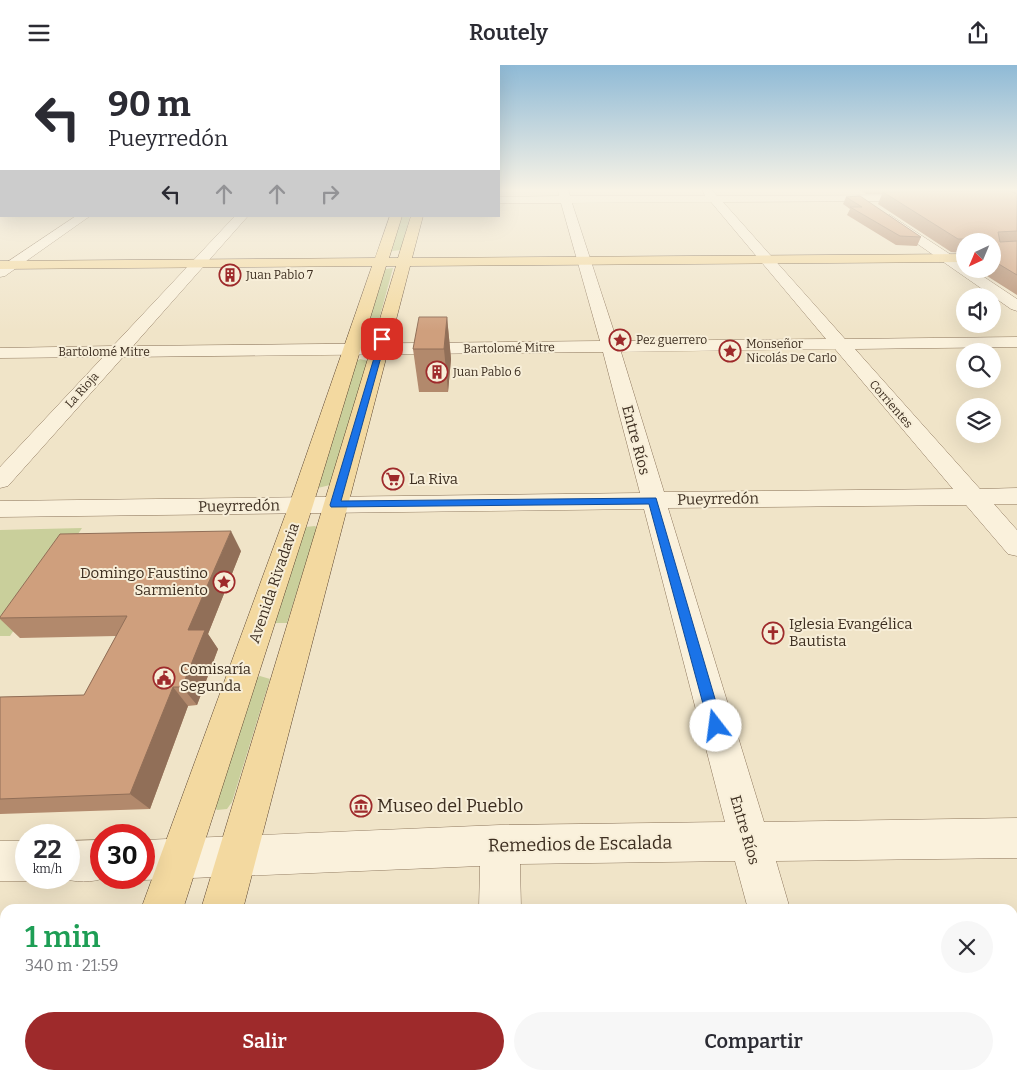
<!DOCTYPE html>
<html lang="es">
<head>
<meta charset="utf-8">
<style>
  :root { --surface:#fff; --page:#f7f7f7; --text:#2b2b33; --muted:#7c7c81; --accent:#9e2a2b }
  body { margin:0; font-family:Bitter,serif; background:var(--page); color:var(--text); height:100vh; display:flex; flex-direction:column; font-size:19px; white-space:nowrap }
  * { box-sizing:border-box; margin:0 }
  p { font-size:16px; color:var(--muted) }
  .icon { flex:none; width:28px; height:28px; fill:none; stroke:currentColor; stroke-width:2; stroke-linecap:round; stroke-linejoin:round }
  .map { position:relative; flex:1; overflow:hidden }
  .panel { position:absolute; left:0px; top:839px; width:1018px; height:176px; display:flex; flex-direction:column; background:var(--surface); border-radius:15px 15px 0 0; box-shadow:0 5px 20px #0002 }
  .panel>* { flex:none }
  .top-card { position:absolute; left:0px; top:0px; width:500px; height:152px; box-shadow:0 5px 20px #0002; background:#fff; color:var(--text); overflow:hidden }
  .needle { width:32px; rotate:224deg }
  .tools { position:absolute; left:956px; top:168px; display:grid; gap:10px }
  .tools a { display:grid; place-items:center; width:45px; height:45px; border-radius:50%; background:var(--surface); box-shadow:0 5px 20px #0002; font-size:25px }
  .speed { position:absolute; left:15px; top:759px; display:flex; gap:10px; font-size:25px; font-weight:700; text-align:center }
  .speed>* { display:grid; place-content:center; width:65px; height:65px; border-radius:50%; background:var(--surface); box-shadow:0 5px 20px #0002; line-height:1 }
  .speed small { font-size:12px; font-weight:400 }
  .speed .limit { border:8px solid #d22; background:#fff; color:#111 }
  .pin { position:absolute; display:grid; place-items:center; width:42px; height:42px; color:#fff; margin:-21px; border-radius:10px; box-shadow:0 2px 8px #0006 }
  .me { position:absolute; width:55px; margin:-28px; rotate:345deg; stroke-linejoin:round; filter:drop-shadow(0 0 4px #0008) }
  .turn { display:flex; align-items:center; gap:18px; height:105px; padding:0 25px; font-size:22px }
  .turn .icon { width:65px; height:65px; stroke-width:2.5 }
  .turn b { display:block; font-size:35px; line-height:42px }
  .lanes { display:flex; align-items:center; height:48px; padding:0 25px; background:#0003; justify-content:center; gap:25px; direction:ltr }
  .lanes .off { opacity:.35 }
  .round { display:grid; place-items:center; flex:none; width:52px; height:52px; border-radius:26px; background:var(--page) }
  .summary { display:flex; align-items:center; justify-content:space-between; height:85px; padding:0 25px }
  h1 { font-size:30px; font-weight:600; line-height:38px; color:#1e9e55 }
  .cta { display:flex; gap:10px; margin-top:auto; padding:10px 25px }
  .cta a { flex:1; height:58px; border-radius:30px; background:var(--accent); color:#fff; font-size:20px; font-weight:600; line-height:58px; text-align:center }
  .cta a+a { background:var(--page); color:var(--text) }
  header { display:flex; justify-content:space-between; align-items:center; height:65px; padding:0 25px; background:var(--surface); font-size:22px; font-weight:600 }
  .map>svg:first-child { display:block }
</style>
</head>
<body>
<header><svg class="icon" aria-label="menu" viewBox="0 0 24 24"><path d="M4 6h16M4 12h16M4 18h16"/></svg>Routely<svg class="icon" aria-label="share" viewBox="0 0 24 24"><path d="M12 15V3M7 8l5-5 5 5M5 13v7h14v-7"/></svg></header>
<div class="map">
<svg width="1017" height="1014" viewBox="0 0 1017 1014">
  <rect width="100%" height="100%" fill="#f0e4c8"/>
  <g fill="#c9cf9b">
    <path d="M400,151H410L401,185L392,186Z"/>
    <path d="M393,203L374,273L364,274L362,273L385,204Z"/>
    <path d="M360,294L368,296L330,420L318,423L356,296Z"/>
    <path d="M315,461L317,463L287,558H270L305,462Z"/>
    <path d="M82,463L10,571H0V465Z"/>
    <path d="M260,611L270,614L232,737L227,744L217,745L213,739L254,614Z"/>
  </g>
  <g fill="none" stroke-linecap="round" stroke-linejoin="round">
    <g stroke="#8d765c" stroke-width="1">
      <g id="minor">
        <path d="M558,124H568L570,131H705L702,124H711L717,131L917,130L923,133L917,136L723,137L845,274L1017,272V282L855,284L980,424L1017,423V439H994L1017,465V491L1008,489L966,440L668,443L764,757L1017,753V793L776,796L790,844H748L735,796L520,799L521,844H479L480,801L144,815L138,812H144V775L500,760L725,757L644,444L0,452V436L640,428L603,287L123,292L8,421L0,423V402L103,292L0,293V283L113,281L235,151H248L133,281L600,276L561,138H499V132L559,131ZM711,137L826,274L617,276L572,138ZM835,284L953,424L664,427L621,287Z"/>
        <rect x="0" y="136" width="1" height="6"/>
        <path d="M890,150L965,199V204H972L1017,234V246L1011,244L886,157L884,154Z"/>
        <path d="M76,151H90L5,211L0,212V202Z"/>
        <path d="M101,775V812H107C94,818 73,818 60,812H69V776Z"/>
        <path d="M0,776H26V812H35L26,816H0Z"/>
        <rect x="475" y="1010" width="50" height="4"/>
        <path d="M794,1010H844L845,1014H795Z"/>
      </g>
    </g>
    <g stroke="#5b4430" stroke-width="1">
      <g id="major">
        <path d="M390,151H402L389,193H398L411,151H423L412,193L965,189V197L410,201L243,844H201L396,201H386L313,440L183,844H141L289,440L372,201L0,204V196L375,193Z"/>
        <path d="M77,1010H127L125,1014H75Z"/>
        <path d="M152,1010H202L201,1014H151Z"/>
      </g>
    </g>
    <use href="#minor" fill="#faf1dc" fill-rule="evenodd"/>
    <use href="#major" fill="#f3d9a0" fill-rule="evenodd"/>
  </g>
  <g fill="#b2896c">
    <path d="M858,124H1017V128H1014L1017,129V230L976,204H992V176H965V188L951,187L878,139L882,129H866Z"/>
    <path d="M846,132L921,172L917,181L896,180L847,150L850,144L843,139Z"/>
    <path d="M447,252L451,294L448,327H419L413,284Z"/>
    <path d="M241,486L208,569L218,584L197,640L188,641L150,744L0,749V632L84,630L116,571L20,573L0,554V552Z"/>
  </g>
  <g fill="#916f58">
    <path d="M447,252L451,294L448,327L444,284Z"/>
    <path d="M231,466L241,486L208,569L218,584L197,640L182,622L188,565Z"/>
    <path d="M173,622L188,641L150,744L130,729Z"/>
  </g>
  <g fill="#cf9f7d" stroke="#916f58">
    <path d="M1010,126L1017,129V166L998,167L1000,177L1017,176V210L992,195V176H974V174H958L883,127Z"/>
    <path d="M860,131L921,172L900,171L850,142H862L846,132Z"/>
    <path d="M419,252H447L444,284H413Z"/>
    <path d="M231,466L188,565H205L182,622H173L130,729L0,734V632L84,630L127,551L0,553V552L60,469Z"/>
    <path d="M54,842H86L87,844H53Z"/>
  </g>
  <linearGradient id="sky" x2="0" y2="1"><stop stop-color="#8fbad6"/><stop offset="0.47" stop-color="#f8f3e6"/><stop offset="1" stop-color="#f8f3e6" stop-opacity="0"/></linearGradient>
  <rect width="1017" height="266" fill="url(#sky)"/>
  <path fill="#1a73e8" stroke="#114b97" d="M380,273L386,274L341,436L656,433L723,661L721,665L716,667L711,665L709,661L649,439L331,442L330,440Z"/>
  <defs>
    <g id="building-ring" transform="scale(1.125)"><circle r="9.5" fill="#f7eed8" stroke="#9e2a2b" stroke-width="1.5"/><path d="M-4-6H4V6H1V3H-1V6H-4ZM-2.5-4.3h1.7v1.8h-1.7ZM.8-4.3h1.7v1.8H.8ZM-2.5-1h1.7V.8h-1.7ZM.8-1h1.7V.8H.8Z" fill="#9e2a2b"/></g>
    <g id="sight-ring" transform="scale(1.125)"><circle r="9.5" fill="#f7eed8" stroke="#9e2a2b" stroke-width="1.5"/><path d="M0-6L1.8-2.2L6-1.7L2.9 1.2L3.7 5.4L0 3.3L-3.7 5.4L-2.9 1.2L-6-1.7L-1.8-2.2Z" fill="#9e2a2b"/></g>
    <g id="supermarket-ring" transform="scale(1.125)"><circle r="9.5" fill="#f7eed8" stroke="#9e2a2b" stroke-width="1.5"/><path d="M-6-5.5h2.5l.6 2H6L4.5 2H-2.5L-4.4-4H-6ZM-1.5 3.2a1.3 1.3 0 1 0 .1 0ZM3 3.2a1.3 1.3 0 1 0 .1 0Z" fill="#9e2a2b"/></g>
    <g id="church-ring" transform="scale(1.125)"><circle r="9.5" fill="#f7eed8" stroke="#9e2a2b" stroke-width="1.5"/><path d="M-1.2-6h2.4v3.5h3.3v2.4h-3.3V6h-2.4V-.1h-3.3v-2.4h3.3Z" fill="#9e2a2b"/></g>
    <g id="civic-ring" transform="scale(1.125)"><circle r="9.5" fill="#f7eed8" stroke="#9e2a2b" stroke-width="1.5"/><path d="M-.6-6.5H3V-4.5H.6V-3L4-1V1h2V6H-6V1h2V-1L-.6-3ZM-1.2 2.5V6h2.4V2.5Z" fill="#9e2a2b"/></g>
    <g id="museum-ring" transform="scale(1.125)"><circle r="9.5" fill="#f7eed8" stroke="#9e2a2b" stroke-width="1.5"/><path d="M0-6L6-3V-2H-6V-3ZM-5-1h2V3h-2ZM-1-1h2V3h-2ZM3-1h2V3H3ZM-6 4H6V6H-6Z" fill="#9e2a2b"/></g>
  </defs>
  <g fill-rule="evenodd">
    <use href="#building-ring" x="230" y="210"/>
    <use href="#sight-ring" x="620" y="275"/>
    <use href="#sight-ring" x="730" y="286"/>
    <use href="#building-ring" x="437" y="307"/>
    <use href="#supermarket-ring" x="393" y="414"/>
    <use href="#sight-ring" x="224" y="517"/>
    <use href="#church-ring" x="773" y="568"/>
    <use href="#civic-ring" x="164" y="613"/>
    <use href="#museum-ring" x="361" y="741"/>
  </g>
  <g text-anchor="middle" stroke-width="4" stroke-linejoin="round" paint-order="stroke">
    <g font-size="12" fill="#3d2e20" stroke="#f7eed8" text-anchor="start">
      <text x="246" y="214">Juan Pablo 7</text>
      <text x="636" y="279">Pez guerrero</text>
      <text x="746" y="283">Monseñor<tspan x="746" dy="14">Nicolás De Carlo</tspan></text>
      <text x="453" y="311">Juan Pablo 6</text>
    </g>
    <g font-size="12" fill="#3d2e20" stroke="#f7eed8">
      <text transform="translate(509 283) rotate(-1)" y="4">Bartolomé Mitre</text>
      <text x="104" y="291">Bartolomé Mitre</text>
      <text transform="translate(82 325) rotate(-48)" y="4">La Rioja</text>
      <text transform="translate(891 339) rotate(49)" y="4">Corrientes</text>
    </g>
    <g font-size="15" fill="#3d2e20" stroke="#f7eed8">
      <text transform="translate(636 375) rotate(75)" y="5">Entre Ríos</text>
      <text transform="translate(718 434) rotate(-1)" y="5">Pueyrredón</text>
      <text transform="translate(239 441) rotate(-1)" y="5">Pueyrredón</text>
      <text transform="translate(274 518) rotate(-71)" y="5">Avenida Rivadavia</text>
      <text transform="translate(745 765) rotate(74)" y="5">Entre Ríos</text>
    </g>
    <g font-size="15" fill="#3d2e20" stroke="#f7eed8" text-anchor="start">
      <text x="409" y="419">La Riva</text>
      <text x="208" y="513" text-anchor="end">Domingo Faustino<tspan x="208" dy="17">Sarmiento</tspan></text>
      <text x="789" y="564">Iglesia Evangélica<tspan x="789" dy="17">Bautista</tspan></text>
      <text x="180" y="609">Comisaría<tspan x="180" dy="17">Segunda</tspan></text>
    </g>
    <g font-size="18" fill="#3d2e20" stroke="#f7eed8" text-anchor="start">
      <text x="377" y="747">Museo del Pueblo</text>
    </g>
    <g font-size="18" fill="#3d2e20" stroke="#f7eed8">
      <text transform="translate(580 779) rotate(-1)" y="6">Remedios de Escalada</text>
    </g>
  </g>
</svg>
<div class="tools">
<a><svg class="needle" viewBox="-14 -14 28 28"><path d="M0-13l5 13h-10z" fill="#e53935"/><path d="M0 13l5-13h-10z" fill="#7c7c81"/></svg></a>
<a><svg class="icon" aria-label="sound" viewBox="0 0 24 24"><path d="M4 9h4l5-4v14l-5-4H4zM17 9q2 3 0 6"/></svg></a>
<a><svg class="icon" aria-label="search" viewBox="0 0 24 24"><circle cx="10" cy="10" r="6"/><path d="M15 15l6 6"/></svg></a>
<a><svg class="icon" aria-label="layers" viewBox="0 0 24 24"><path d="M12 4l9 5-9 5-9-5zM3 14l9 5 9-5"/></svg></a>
</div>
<div class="speed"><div>22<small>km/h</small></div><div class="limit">30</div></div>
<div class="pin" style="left:382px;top:274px;background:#d93025"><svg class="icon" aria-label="arrive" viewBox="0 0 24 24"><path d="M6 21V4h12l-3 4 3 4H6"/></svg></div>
<svg class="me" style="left:716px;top:661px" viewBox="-20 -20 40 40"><circle r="19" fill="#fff"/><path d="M0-13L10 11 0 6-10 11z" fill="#1a73e8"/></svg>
<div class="top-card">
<div class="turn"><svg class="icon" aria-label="left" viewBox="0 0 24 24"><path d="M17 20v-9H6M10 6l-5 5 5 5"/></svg><div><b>90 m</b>Pueyrredón</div></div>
<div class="lanes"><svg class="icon" aria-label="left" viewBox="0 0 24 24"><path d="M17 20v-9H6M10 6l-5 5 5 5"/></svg><svg class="icon off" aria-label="ahead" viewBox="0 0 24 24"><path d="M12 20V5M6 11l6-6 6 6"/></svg><svg class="icon off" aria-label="ahead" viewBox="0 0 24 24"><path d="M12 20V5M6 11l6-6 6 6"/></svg><svg class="icon off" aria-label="right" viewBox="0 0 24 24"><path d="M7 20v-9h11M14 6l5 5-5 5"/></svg></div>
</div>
<section class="panel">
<div class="summary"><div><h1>1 min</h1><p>340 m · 21:59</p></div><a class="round"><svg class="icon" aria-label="close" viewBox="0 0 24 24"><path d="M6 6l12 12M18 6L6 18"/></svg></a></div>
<div class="cta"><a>Salir</a><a>Compartir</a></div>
</section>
</div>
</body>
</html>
